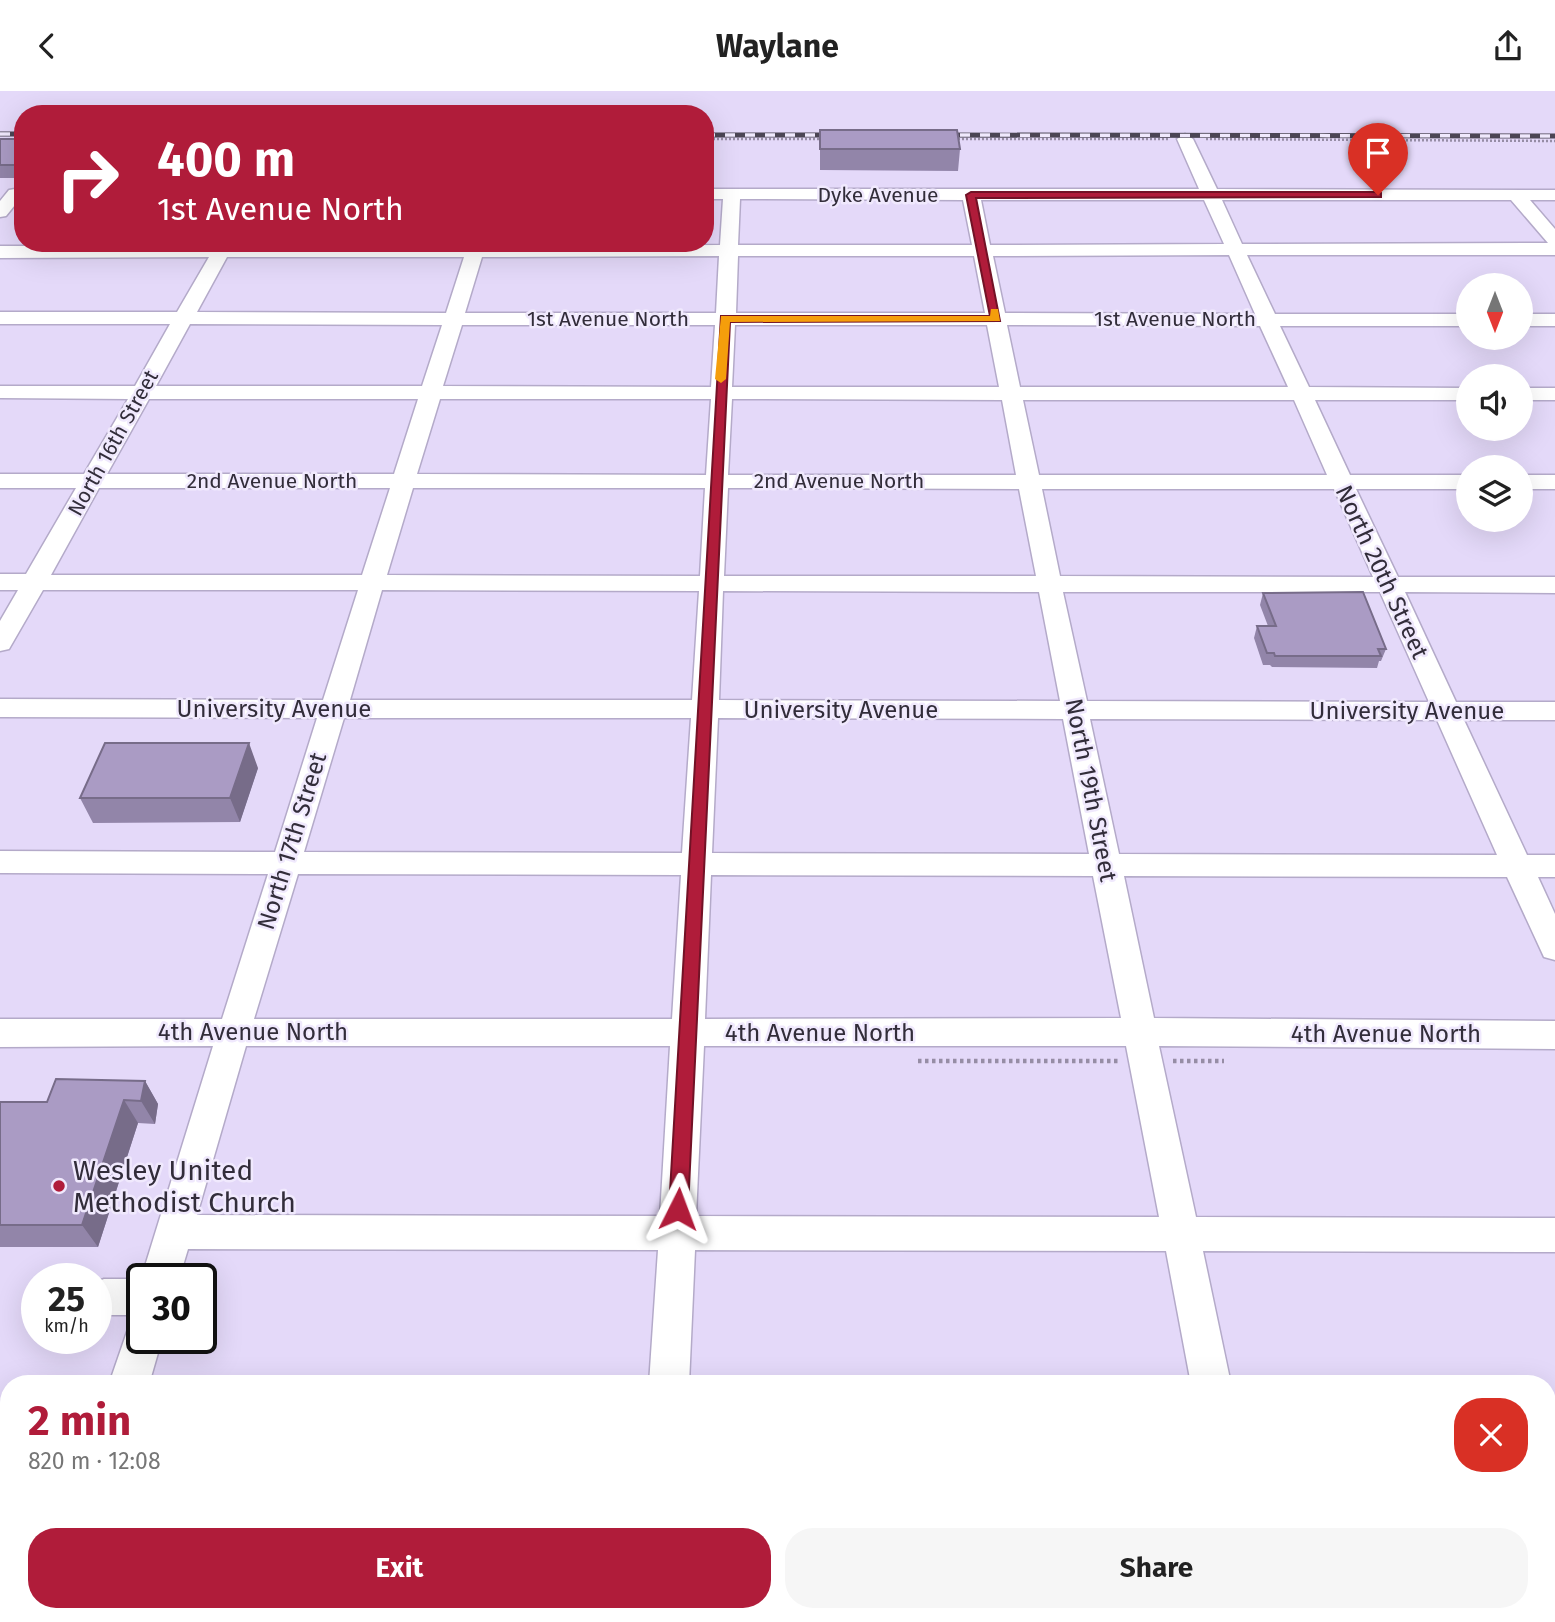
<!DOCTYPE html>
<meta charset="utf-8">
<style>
body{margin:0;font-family:"Fira Sans",sans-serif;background:#f6f6f6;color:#222;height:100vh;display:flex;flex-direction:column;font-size:26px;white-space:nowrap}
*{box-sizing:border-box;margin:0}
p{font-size:23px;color:#767676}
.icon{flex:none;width:38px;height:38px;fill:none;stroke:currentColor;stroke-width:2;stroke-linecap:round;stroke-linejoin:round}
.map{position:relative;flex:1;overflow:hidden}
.side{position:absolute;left:0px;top:1284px;width:1556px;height:247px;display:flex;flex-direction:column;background:#fff;border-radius:28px 28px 0 0;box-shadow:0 7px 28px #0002}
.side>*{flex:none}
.banner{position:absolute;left:14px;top:14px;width:700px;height:147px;border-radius:28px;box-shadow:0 7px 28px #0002;background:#b01c3a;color:#fff;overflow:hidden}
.needle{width:46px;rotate:180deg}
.buttons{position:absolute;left:1456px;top:182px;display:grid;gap:14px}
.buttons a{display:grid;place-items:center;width:77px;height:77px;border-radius:50%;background:#fff;box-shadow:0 7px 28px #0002;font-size:35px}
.speed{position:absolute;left:21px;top:1172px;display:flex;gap:14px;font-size:35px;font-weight:700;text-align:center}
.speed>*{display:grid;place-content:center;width:91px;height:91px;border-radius:50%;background:#fff;box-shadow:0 7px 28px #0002;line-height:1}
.speed small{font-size:18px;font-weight:400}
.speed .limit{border:4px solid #111;border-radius:10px;background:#fff;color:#111}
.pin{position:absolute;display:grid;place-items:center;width:60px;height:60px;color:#fff;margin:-72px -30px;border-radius:50% 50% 50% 0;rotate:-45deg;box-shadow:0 0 7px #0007}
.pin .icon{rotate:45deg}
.me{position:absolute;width:77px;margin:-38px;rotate:3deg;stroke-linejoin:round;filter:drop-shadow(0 0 5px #0008)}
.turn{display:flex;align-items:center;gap:24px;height:147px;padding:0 28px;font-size:32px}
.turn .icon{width:91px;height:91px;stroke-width:2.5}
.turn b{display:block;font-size:49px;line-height:60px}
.round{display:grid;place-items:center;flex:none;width:74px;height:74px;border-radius:28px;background:#f6f6f6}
.head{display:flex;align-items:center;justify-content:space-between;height:119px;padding:0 28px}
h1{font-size:42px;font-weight:700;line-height:52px;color:#b01c3a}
.action{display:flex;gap:14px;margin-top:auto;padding:14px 28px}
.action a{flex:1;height:80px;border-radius:28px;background:#b01c3a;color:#fff;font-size:28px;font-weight:700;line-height:80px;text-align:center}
.action a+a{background:#f6f6f6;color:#222}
header{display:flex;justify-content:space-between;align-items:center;height:91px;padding:0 28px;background:#fff;font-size:32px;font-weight:700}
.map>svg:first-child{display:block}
</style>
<header><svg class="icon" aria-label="back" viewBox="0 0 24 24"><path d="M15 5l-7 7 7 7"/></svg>Waylane<svg class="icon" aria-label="share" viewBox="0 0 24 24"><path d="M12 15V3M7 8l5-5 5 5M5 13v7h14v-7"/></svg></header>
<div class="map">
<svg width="1555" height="1531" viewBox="0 0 1555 1531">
<rect width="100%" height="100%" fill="#e4d9f9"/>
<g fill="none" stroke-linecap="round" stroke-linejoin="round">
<defs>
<path id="minor" d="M1185 43 1193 48 1217 98 1555 99V109H1530L1555 138V164H1247L1275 223H1468V235H1280L1309 296 1468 297V309H1315L1350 384H1468V398H1356L1398 486H1555V502L1405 501 1456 611H1555V629H1464L1527 764H1555V786H1538L1555 823V869L1544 866 1507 786 1124 785 1154 927 1555 930V958L1159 955 1196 1126 1555 1127V1161L1203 1160 1231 1293H1191L1166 1160 695 1159 689 1293H649L658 1159 188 1158 179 1188H142V1224H104L96 1221V1191L104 1188H141L213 955 0 956V928H222L268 783 0 782V760L275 761 317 627 0 626V608L323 609 358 499H43L9 558 0 560V530L18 499H0V483H26L76 397H0V383H84L128 308 0 307V295H135L170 233H0V221H177L209 166 0 167V155H215L217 152H235L233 155H467L468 152H486L485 155 720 154 723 108H705V98H1199L1177 48ZM740 108 963 109 972 154H738ZM981 109H1204L1224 153 990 154ZM1222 109H1511L1548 152 1242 153ZM1229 164 1255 223 1005 222 993 165ZM719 165 716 222H465L482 166ZM738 165H974L985 222H736ZM227 166H464L446 222 197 221ZM190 233 442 234 422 295H156ZM462 234H715L711 296 443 295ZM735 234H987L999 296H732ZM1007 234 1260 235 1288 296H1020ZM149 308H418L394 383H107ZM440 308H711L706 384 417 383ZM732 308 1002 309 1016 384H728ZM1023 309H1294L1327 384H1039ZM99 397H390L362 484H51ZM413 397H705L700 485 387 484ZM728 397 1019 398 1036 485H724ZM1042 398H1334L1373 486 1060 485ZM382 499 699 500 692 609H350ZM723 500 1039 501 1060 610 719 609ZM1063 501H1380L1429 611 1087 610ZM344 627H691L682 762 304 761ZM718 627 1063 628 1089 763 712 762ZM1090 628 1437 629 1497 764 1119 763ZM298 783 681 784 672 928H254ZM711 784 1093 785 1121 927 705 928ZM246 955H670L660 1125 197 1124ZM704 955H1126L1159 1126 696 1125Z
M15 98 21 99 23 104 6 125 0 126V110L9 99Z
M1521 223H1555V235H1521Z
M1521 297H1555V309H1521Z
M1521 384H1555V398H1521Z
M142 1230V1248H162L149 1293H109L129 1235Z
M0 1395H9V1437H0Z
M1547 1397H1555V1439H1547Z
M37 1522H81L78 1531H34Z
M635 1522H679V1531H635Z
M1236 1522H1280L1282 1531H1238Z"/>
</defs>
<!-- minor casing -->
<use href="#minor" stroke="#b4aac9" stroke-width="3"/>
<!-- path-far2 -->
<path stroke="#968da5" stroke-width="2.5" stroke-dasharray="2 2" stroke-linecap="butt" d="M705 48H823
M954 48H1169
M1206 48 1555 50"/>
<!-- path-far1 -->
<path stroke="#968da5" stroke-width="4.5" stroke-dasharray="3.5 3.5" stroke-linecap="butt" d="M918 970H1119
M1173 970H1224"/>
<!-- path -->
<path stroke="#968da5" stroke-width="5" stroke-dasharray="4.5 4.5" stroke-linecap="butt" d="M0 1373H9
M1547 1375H1555
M0 1464H9
M1547 1467H1555"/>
<!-- minor -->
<use href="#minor" fill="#fff" fill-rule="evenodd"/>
<defs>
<path id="rail" d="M0 43H23
M705 44H838
M940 44 1555 45"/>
</defs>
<!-- rail casing -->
<use href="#rail" stroke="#4b4554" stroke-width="5"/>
<!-- rail -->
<use href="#rail" stroke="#f0e9fd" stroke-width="3.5" stroke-dasharray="10" stroke-linecap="butt"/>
</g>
<!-- wall -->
<path fill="#9285a9" d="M820 39 960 58 958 80 820 79Z
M0 48H23V87H0Z
M1263 502 1386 558 1381 570H1379L1377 577 1272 576 1270 574H1263L1254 547 1257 535H1268L1260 514Z
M258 677 240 731 93 732 80 707Z
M145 990 158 1013 155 1033 138 1032 98 1156H0V1011H47Z"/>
<!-- shaded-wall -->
<path fill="#776c89" d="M249 652 258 677 240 731 230 707Z
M145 990 158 1013 155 1033 141 1010Z
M124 1009 138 1032 98 1156 82 1134Z"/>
<!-- building -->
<path fill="#aa9bc4" stroke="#776c89" stroke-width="2" d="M820 39H957L960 58H820Z
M0 48H23V74H0Z
M1363 501 1386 558H1378L1381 565H1275L1274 562H1267L1257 535H1276L1263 502Z
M105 652H249L230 707H80Z
M56 988 145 990 141 1010 124 1009 82 1134H0V1011H47Z"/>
<!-- route -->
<path fill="#b01c3a" stroke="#721226" stroke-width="2" d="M1378 101 1381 102V106L976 107 1000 230 730 231 688 1118 685 1124 678 1127 672 1124 669 1118 721 225H990L966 104 971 101Z"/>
<!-- slow -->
<path fill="#f59e0b" d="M991 218H998L1000 230 730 231 726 288 721 292 715 288 721 225H990Z"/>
<!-- markers -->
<circle fill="#b01c3a" stroke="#f0e9fd" stroke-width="2.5" cx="59" cy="1095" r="7"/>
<g text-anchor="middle" stroke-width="5" stroke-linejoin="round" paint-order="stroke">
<!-- far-street labels -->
<g font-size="21" fill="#322d3a" stroke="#f0e9fd">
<text x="878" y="111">Dyke Avenue</text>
<text x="608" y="235">1st Avenue North</text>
<text x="1175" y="235">1st Avenue North</text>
<text transform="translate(113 352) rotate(-61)" y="7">North 16th Street</text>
<text x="272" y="397">2nd Avenue North</text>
<text x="839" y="397">2nd Avenue North</text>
</g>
<!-- street labels -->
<g font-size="24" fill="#322d3a" stroke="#f0e9fd">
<text transform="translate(1382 481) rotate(65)" y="8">North 20th Street</text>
<text x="274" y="626">University Avenue</text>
<text x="841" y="627">University Avenue</text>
<text x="1407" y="628">University Avenue</text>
<text transform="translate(1091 699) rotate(79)" y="8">North 19th Street</text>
<text transform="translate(292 750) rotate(-73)" y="8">North 17th Street</text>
<text x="253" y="949">4th Avenue North</text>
<text x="820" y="950">4th Avenue North</text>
<text x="1386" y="951">4th Avenue North</text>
</g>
<!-- near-poi labels -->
<g font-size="28" fill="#322d3a" stroke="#f0e9fd" text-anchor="start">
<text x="73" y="1089">Wesley United<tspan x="73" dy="32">Methodist Church</tspan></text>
</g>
</g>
</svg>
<div class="buttons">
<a><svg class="needle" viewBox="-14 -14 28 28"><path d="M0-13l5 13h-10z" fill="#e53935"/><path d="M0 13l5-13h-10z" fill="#767676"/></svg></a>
<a><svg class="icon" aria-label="sound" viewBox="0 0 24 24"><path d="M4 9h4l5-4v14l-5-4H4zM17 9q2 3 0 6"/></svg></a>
<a><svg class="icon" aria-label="layers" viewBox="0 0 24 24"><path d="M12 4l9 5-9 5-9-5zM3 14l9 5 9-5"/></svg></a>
</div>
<div class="speed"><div>25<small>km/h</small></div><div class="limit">30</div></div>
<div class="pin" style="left:1378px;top:104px;background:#d93025"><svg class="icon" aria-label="arrive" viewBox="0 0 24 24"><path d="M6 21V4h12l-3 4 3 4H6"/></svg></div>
<svg class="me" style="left:678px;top:1118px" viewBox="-20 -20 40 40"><path d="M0-17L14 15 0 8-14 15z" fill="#b01c3a" stroke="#fff" stroke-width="4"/></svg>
<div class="banner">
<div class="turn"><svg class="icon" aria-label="right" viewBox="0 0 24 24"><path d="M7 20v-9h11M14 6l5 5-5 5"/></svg><div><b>400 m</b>1st Avenue North</div></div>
</div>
<section class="side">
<div class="head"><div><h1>2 min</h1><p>820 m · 12:08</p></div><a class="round" style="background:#d93025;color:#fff"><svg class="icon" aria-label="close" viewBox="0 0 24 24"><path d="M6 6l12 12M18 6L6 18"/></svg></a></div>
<div class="action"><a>Exit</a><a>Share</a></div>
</section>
</div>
